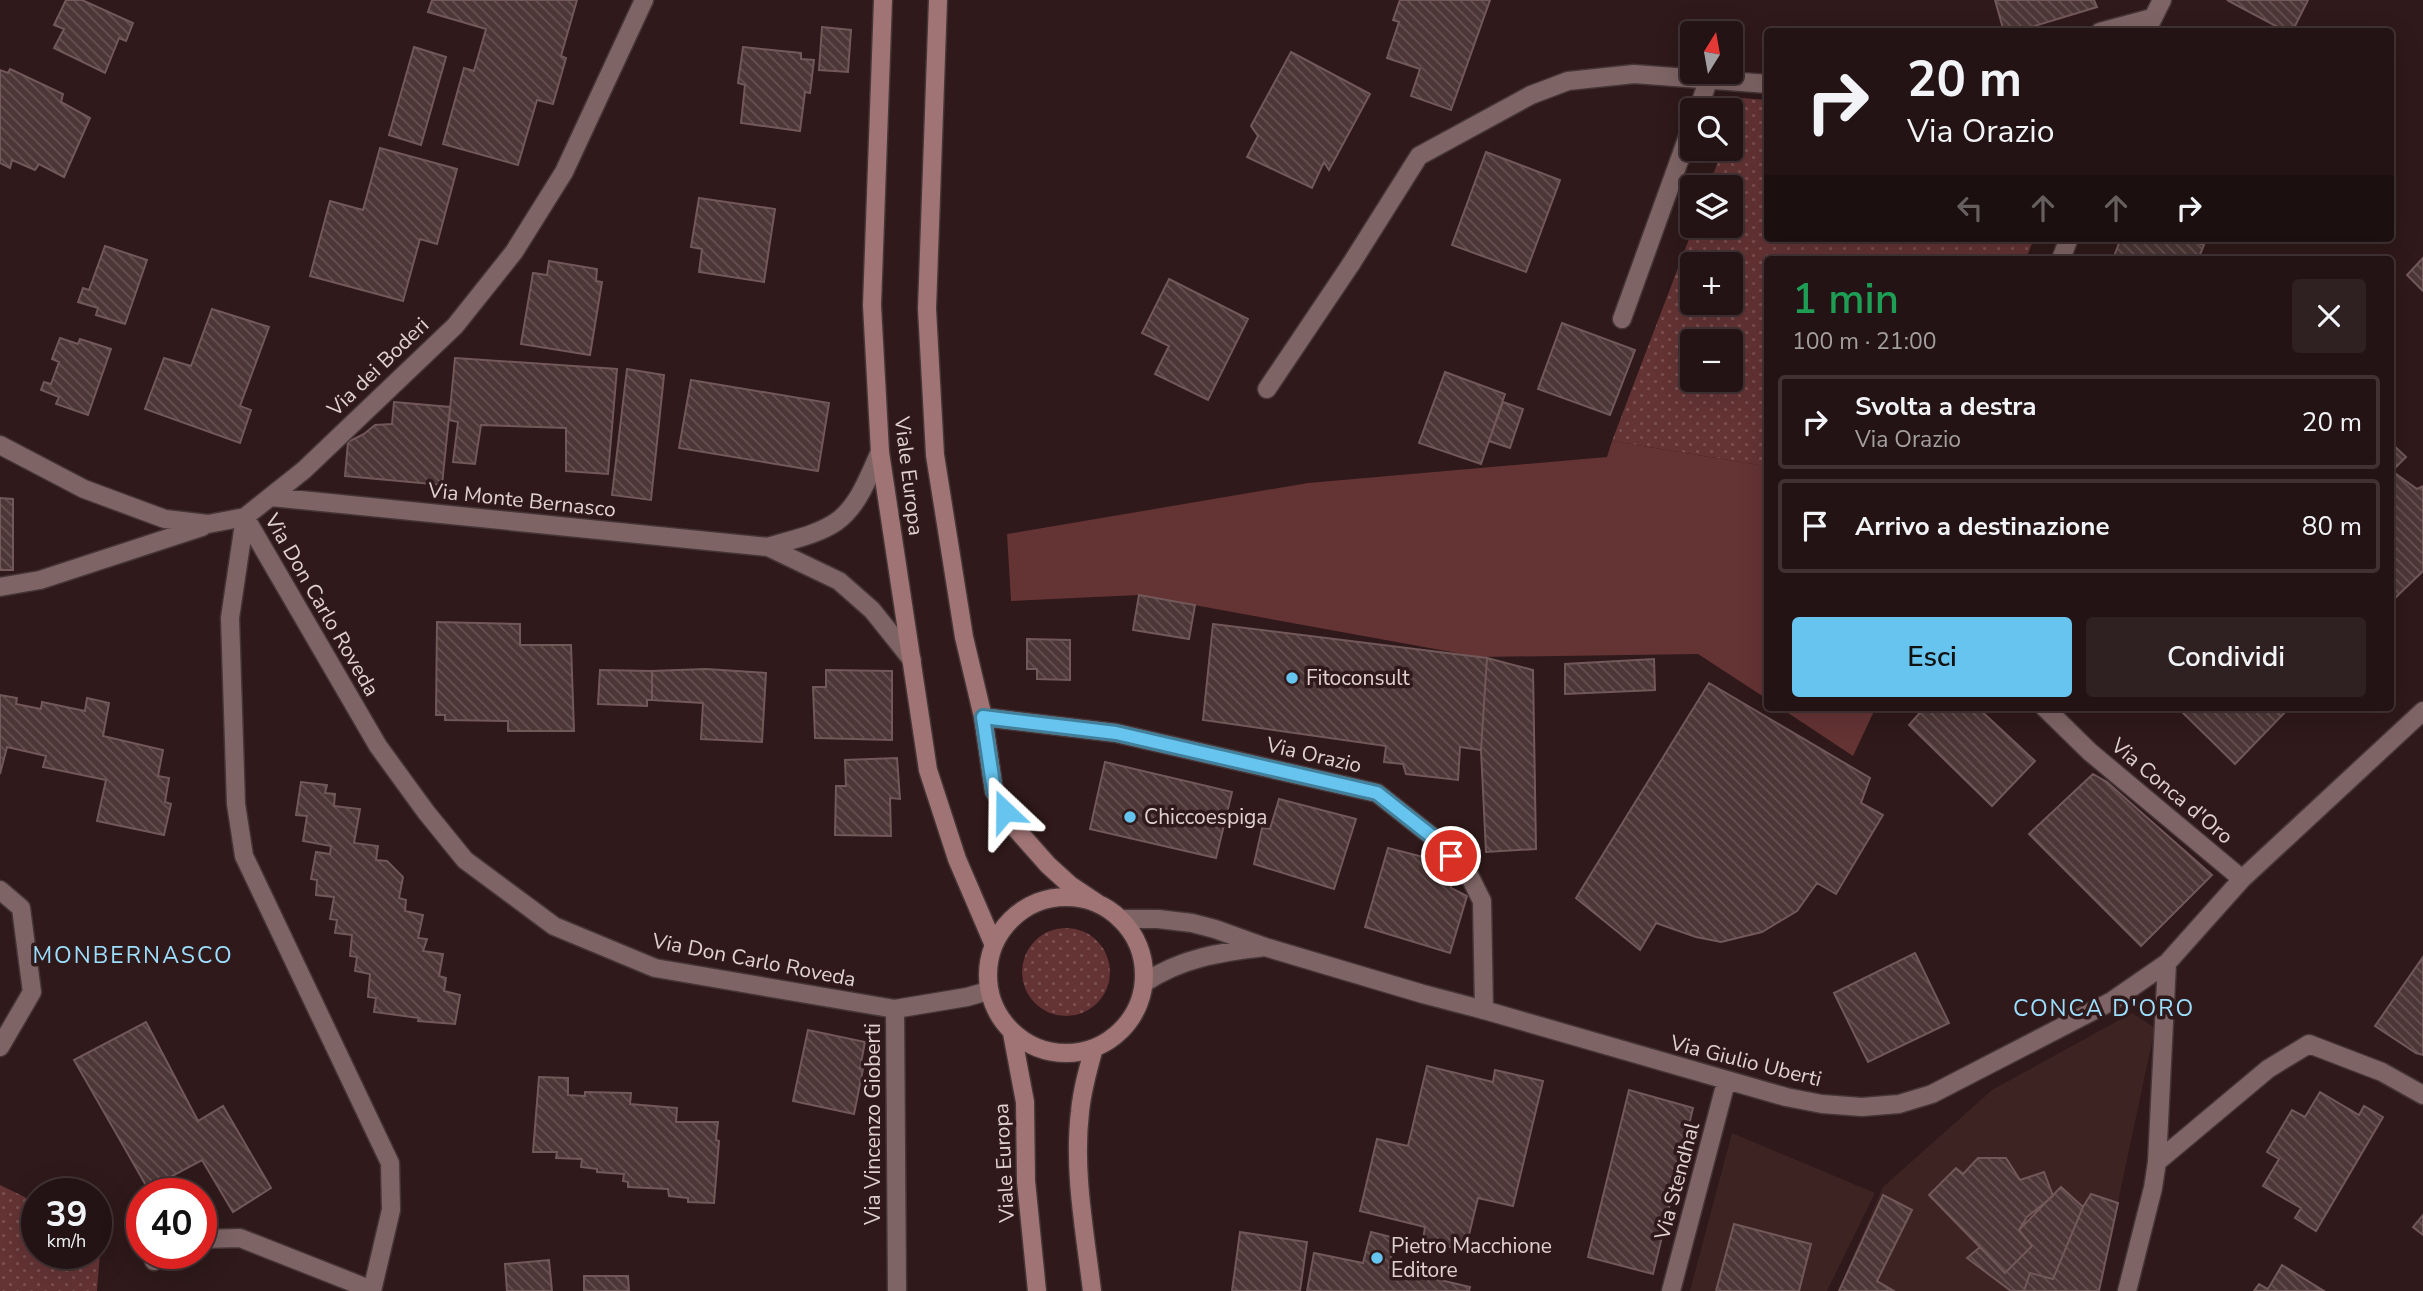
<!DOCTYPE html>
<html lang="it">
<meta charset="utf-8">
<style>
body{margin:0;font-family:"Nunito Sans",sans-serif;background:#2f2022;color:#f1f3f6;height:100vh;display:flex;flex-direction:column;font-size:26px;white-space:nowrap}
*{box-sizing:border-box;margin:0}
p{font-size:23px;color:#a39ea0}
.icon{flex:none;width:38px;height:38px;fill:none;stroke:currentColor;stroke-width:2;stroke-linecap:round;stroke-linejoin:round}
.map{position:relative;flex:1;overflow:hidden}
.panel{position:absolute;left:1764px;top:256px;width:630px;height:455px;display:flex;flex-direction:column;background:#231314;border-radius:7px;box-shadow:0 7px 28px #0002,0 0 0 2px #403234}
.panel>*{flex:none}
.hud{position:absolute;left:1764px;top:28px;width:630px;height:214px;border-radius:7px;box-shadow:0 7px 28px #0002,0 0 0 2px #403234;background:#231314;color:#f1f3f6;overflow:hidden}
.needle{width:46px;rotate:11deg}
.fabs{position:absolute;left:1680px;top:21px;display:grid;gap:14px}
.fabs a{display:grid;place-items:center;width:63px;height:63px;border-radius:7px;background:#231314;box-shadow:0 7px 28px #0002,0 0 0 2px #403234;font-size:35px}
.speed{position:absolute;left:21px;top:1178px;display:flex;gap:14px;font-size:35px;font-weight:700;text-align:center}
.speed>*{display:grid;place-content:center;width:91px;height:91px;border-radius:50%;background:#231314;box-shadow:0 7px 28px #0002,0 0 0 2px #403234;line-height:1}
.speed small{font-size:18px;font-weight:400}
.speed .limit{border:10px solid #d22;background:#fff;color:#111}
.pin{position:absolute;display:grid;place-items:center;width:60px;height:60px;color:#fff;margin:-30px;border:4px solid #fff;border-radius:50%;box-shadow:0 2px 7px #0007}
.me{position:absolute;width:77px;margin:-38px;rotate:337deg;stroke-linejoin:round;filter:drop-shadow(0 0 5px #0008)}
.turn{display:flex;align-items:center;gap:24px;height:147px;padding:0 28px;font-size:32px}
.turn .icon{width:91px;height:91px;stroke-width:2.5}
.turn b{display:block;font-size:49px;line-height:60px}
.lanes{display:flex;align-items:center;height:66px;padding:0 28px;background:#0003;justify-content:center;gap:35px;direction:ltr}
.lanes .off{opacity:.35}
.round{display:grid;place-items:center;flex:none;width:74px;height:74px;border-radius:7px;background:#2f2022}
.head{display:flex;align-items:center;justify-content:space-between;height:119px;padding:0 28px}
h1{font-size:42px;font-weight:600;line-height:52px;color:#1e9e55}
.button{display:flex;gap:14px;margin-top:auto;padding:14px 28px}
.button a{flex:1;height:80px;border-radius:7px;background:#66c4ef;color:#111;font-size:28px;font-weight:600;line-height:80px;text-align:center}
.button a+a{background:#2f2022;color:#f1f3f6}
ul{padding:0;list-style:none}
li{display:flex;align-items:center;gap:21px;height:94px;margin:0 14px 10px;padding:0 14px;border:4px solid #403234;border-radius:7px}
li div{flex:1}
li b{display:block;font-size:26px}
li em{font-style:normal}
.map>svg:first-child{display:block}
</style>
<div class="map">
<svg width="2423" height="1291" viewBox="0 0 2423 1291">
<defs>
<pattern id="grass-dots" width="8" height="8" patternUnits="userSpaceOnUse" patternTransform="scale(1.75)"><rect width="8" height="8" fill="#643334"/><path d="M2 2h.1M6 6h.1" fill="none" stroke="#7a5050" stroke-width="1.8" stroke-linecap="round"/></pattern>
<pattern id="building-back-hatch" width="6" height="6" patternUnits="userSpaceOnUse" patternTransform="scale(1.75)"><rect width="6" height="6" fill="#4d3636"/><path d="M-1 5l2 2M0 0l6 6M5-1l2 2" fill="none" stroke="#665252"/></pattern>
</defs>
<rect width="100%" height="100%" fill="#2f191a"/>
<!-- built -->
<path fill="#3e2323" d="M2132 1013 2155 1028 2099 1291H1838L1883 1187 1992 1090Z
M1732 1133 1875 1193 1827 1291H1690Z"/>
<!-- grass -->
<path fill="url(#grass-dots)" fill-rule="evenodd" d="M1742 98 1767 100 1768 238H2034L2026 259H1768L1767 472 1759 465 1612 441 1694 226H1731V187H1708L1723 149H1731V129ZM1692 264H1731V303H1692ZM1692 341H1731V380H1692Z
M1022 972a44 44 0 1 1 88 0a44 44 0 1 1-88 0Z
M0 1185 37 1203V1253H96V1237L101 1240 97 1291H0Z"/>
<!-- garden -->
<path fill="#643334" d="M1612 441 1759 465 1768 472 1767 699 1698 654 1479 657 1139 595 1011 601 1007 534 1308 483 1607 457Z
M1779 707H1876L1853 756Z"/>
<!-- building -->
<path fill="url(#building-back-hatch)" stroke="#725858" stroke-width="2" d="M66 0H82L133 23 126 41 119 38 105 73 54 48 64 29 54 25Z
M432 0H577L561 56 566 58 553 104 537 100 518 165 443 144 464 68 474 71 486 29 428 12Z
M1400 0H1490L1451 110 1411 96 1420 69 1387 58 1399 22 1393 20Z
M1995 0H2094L2097 7 2015 32H2004Z
M2227 0H2308L2292 32H2287Z
M822 27 851 30 848 72 819 70Z
M414 47 446 57 421 145 389 135Z
M743 47 801 53V59L814 60 810 93 805 92 800 131 741 123 745 85 738 83Z
M1291 52 1370 94 1329 170 1324 162 1312 188 1247 157 1258 136 1251 126Z
M10 69 63 94 61 102 90 118 64 177 39 164 35 170 12 160 10 168 0 163V70L8 73Z
M380 148 457 169 437 244 420 239 403 301 310 276 330 201 363 210Z
M1486 152 1560 180 1526 272 1452 245Z
M699 198 775 209 764 282 699 272 702 249 691 247Z
M2121 238H2185L2204 245 2198 259H2113Z
M105 246 147 260 125 324 96 315 98 308 78 302 83 288 89 290Z
M2423 258V291L2407 275Z
M549 261 597 269 596 281 602 282 590 355 521 344 533 273 547 275Z
M1169 279 1248 319 1208 400 1155 374 1169 346 1142 333Z
M212 309 269 327 240 406 251 410 240 443 145 409 164 358 191 366Z
M1562 323 1635 350 1610 415 1538 389Z
M60 338 78 344 80 339 111 349 88 415 56 404 59 397 41 390 44 382 51 384 59 362 52 359Z
M455 358 617 369 608 474 566 471V428L481 425 475 464 453 462 458 422 449 420Z
M627 369 664 375 651 500 612 495Z
M1445 372 1505 394 1481 464 1419 443Z
M691 380 829 403 818 471 679 448Z
M394 402 450 407 442 485 345 476 348 442 364 434 375 425 392 424Z
M1503 402 1523 409 1510 448 1489 441Z
M2390 442 2406 457 2392 471 2417 489 2423 486V571L2390 603Z
M0 498 13 499V570H0Z
M1139 595 1195 605 1189 639 1133 630Z
M437 622 520 624V645H571L574 731H508V721L445 720V715H436Z
M1213 624 1487 658 1481 750 1460 747 1458 780 1406 774 1403 764 1384 762 1386 746 1203 720Z
M1027 639 1070 640V680L1037 679V669H1027Z
M1487 658 1533 670 1536 849 1486 852 1481 750Z
M1654 659 1655 690 1565 694V664Z
M706 669 766 673 762 742 701 739 703 703 652 700V671Z
M600 670 652 671V700H647V706L598 704Z
M826 670 892 671V740L815 738 813 687H826Z
M1709 683 1870 778 1861 803 1883 815 1836 894 1817 883 1797 911 1762 932 1721 942 1696 937 1656 923 1640 950 1576 898Z
M0 695 17 698 16 704 41 709 42 702 85 711 87 698 109 703 103 736 163 750 158 776 169 778 165 802 171 804 164 835 97 821 106 780 43 767 46 756 7 747 0 774Z
M1925 707H1977L2035 761 1992 806 1909 725Z
M2177 707H2290L2235 764Z
M897 758 900 799 890 798 891 836 835 835 836 786H846L845 760Z
M1105 762 1232 792 1216 858 1090 829Z
M2093 774 2107 782 2212 875 2141 946 2029 834Z
M301 782 327 785 325 793 335 794 334 806 360 809 354 843 378 846 376 860 387 861 403 877 399 898 406 900 405 911 423 915 418 938 427 939 423 951 443 954 439 976 446 978 444 991 460 995 455 1024 418 1021 419 1018 374 1012 376 998 368 997 370 974 355 971 357 957 350 956 352 935 335 933 337 920 330 919 334 897 316 895 317 880 311 879 316 852 330 854 331 846 303 841 307 816 296 815Z
M1279 799 1356 819 1334 889 1254 864 1262 828 1270 829Z
M1388 848 1443 862V874L1452 878 1451 888 1467 896 1450 953 1365 927Z
M1915 953 1949 1023 1868 1062 1834 993Z
M2423 957V1055L2416 1053 2375 1026Z
M146 1022 198 1121 223 1106 271 1188 233 1212 202 1160 148 1189 74 1060Z
M808 1030 865 1042 860 1068 863 1069 854 1114 793 1101Z
M1427 1066 1493 1082 1495 1070 1543 1081 1513 1206 1478 1198 1465 1251 1423 1240 1425 1227 1360 1211 1377 1139 1408 1146Z
M539 1077 568 1078V1095L585 1096V1092L631 1093 630 1104 677 1108 676 1122H718L716 1140 719 1141 714 1203 688 1202V1198L669 1196 668 1189 628 1187V1182L623 1181 624 1174 597 1172V1169L581 1167 582 1159 556 1158 557 1152H533Z
M1629 1090 1693 1108 1653 1274 1588 1257Z
M2320 1092 2359 1115 2364 1106 2383 1117 2316 1231 2295 1218 2301 1208 2263 1186 2279 1159 2267 1152 2292 1110 2305 1117Z
M1978 1158H2006L2020 1180 2044 1172 2053 1196 2027 1217 2019 1230 2032 1246 2005 1273 1929 1195 1956 1168 1963 1174Z
M2061 1187 2083 1207 2053 1279 2030 1273 2024 1291H2011L1967 1258 1980 1247 2005 1273 2032 1246 2019 1230Z
M2091 1194 2118 1203 2099 1291H2024L2030 1273 2053 1279 2083 1207Z
M1883 1195 1912 1210 1877 1281 1894 1291H1839Z
M2423 1215V1235L2413 1227Z
M1734 1224 1811 1244 1799 1291H1716Z
M1240 1232 1307 1242 1300 1291H1232Z
M1371 1232 1395 1238 1389 1268 1470 1287 1469 1291H1307L1314 1253 1363 1263Z
M549 1260 552 1291H507L505 1264Z
M2282 1265 2324 1291H2254L2259 1284 2268 1289Z
M584 1276H628L629 1291H584Z"/>
<g fill="none" stroke-linecap="round" stroke-linejoin="round">
<defs>
<path id="lane" d="M1698 110 1708 81
M1622 319 1692 125
M1267 389 1351 264
M983 717 1116 733 1377 793 1434 838 1468 873 1482 901 1484 1010"/>
<path id="street" d="M2148 28 2162 0
M2100 32 2152 18
M2061 259 2069 238
M1351 264 1419 156 1531 95 1568 81 1634 74 1768 84
M0 445 84 489 165 519 208 524 245 517 304 470 455 326 514 252 564 172 644 0
M271 497 768 547 839 581 872 610 912 660
M245 517 378 746 426 812 465 860 554 926 655 968 895 1009
M245 517 230 618 236 804 244 856 390 1163 391 1210 372 1291
M768 547C790 540 817 535 836 522 859 506 869 475 880 452
M0 587 40 580 202 527
M2044 707 2090 752 2242 879
M0 890 21 908 32 992 0 1047
M1120 919H1158L1192 923 1215 929 1265 947 1423 994 1484 1010 1786 1097 1822 1104 1862 1107 1899 1104 1932 1094 2112 1001 2167 963 2242 879 2423 711
M1144 983C1181 958 1221 952 1265 947
M2157 1162 2268 1069 2309 1044 2382 1072 2423 1095
M201 1239 240 1238 372 1290
M154 1261 166 1253
M897 1291 895 1009 967 997 988 991
M1671 1291 1726 1082
M2127 1291 2153 1188 2157 1162 2167 963"/>
<path id="secondary" d="M883 0 872 305 880 452 928 770 957 859 993 943
M938 0 927 309 935 455 964 637 983 717 994 791 1017 830 1048 865 1070 885 1097 903
M988 975a78 78 0 1 1 156 0a78 78 0 1 1-156 0Z
M1012 1033 1025 1102 1026 1181 1037 1291
M1092 1291C1085 1232 1073 1171 1080 1112 1082 1090 1088 1069 1094 1048"/>
</defs>
<!-- lane casing -->
<use href="#lane" stroke="#463536" stroke-width="21"/>
<!-- street casing -->
<use href="#street" stroke="#463536" stroke-width="21"/>
<!-- secondary casing -->
<use href="#secondary" stroke="#463536" stroke-width="21"/>
<!-- lane -->
<use href="#lane" stroke="#7e6464" stroke-width="18"/>
<!-- street -->
<use href="#street" stroke="#7e6464" stroke-width="18"/>
<!-- secondary -->
<use href="#secondary" stroke="#a07374" stroke-width="18"/>
</g>
<g fill="none" stroke-linecap="round" stroke-linejoin="round">
<defs>
<path id="route" d="M1005 811 994 791 983 717 1116 733 1377 793 1434 838 1451 856"/>
</defs>
<!-- route casing -->
<use href="#route" stroke="#427f9b" stroke-width="18"/>
<!-- route -->
<use href="#route" stroke="#66c4ef" stroke-width="12"/>
</g>
<!-- markers -->
<g fill="#66c4ef" stroke="#2f191a" stroke-width="2.5">
<circle cx="1292" cy="678" r="7"/>
<circle cx="1130" cy="817" r="7"/>
<circle cx="1377" cy="1258" r="7"/>
</g>
<g text-anchor="middle" stroke-width="7" stroke-linejoin="round" paint-order="stroke">
<!-- street labels -->
<g font-size="21" fill="#e0d1d0" stroke="#2f191a">
<text transform="translate(378 367) rotate(-44)" y="7">Via dei Boderi</text>
<text transform="translate(909 476) rotate(83)" y="7">Viale Europa</text>
<text transform="translate(522 500) rotate(6)" y="7">Via Monte Bernasco</text>
<text transform="translate(322 605) rotate(60)" y="7">Via Don Carlo Roveda</text>
<text transform="translate(1314 755) rotate(13)" y="7">Via Orazio</text>
<text transform="translate(2172 791) rotate(40)" y="7">Via Conca d'Oro</text>
<text transform="translate(754 960) rotate(11)" y="7">Via Don Carlo Roveda</text>
<text transform="translate(1746 1061) rotate(14)" y="7">Via Giulio Uberti</text>
<text transform="translate(873 1124) rotate(-90)" y="7">Via Vincenzo Gioberti</text>
<text transform="translate(1004 1163) rotate(-93)" y="7">Viale Europa</text>
<text transform="translate(1677 1181) rotate(-75)" y="7">Via Stendhal</text>
</g>
<!-- poi labels -->
<g font-size="21" fill="#e0d1d0" stroke="#2f191a" text-anchor="start">
<text x="1306" y="685">Fitoconsult</text>
<text x="1144" y="824">Chiccoespiga</text>
<text x="1391" y="1253">Pietro Macchione<tspan x="1391" dy="24">Editore</tspan></text>
</g>
<!-- neighbourhood labels -->
<g font-size="23" letter-spacing="2" fill="#9cdefe" stroke="#2f191a">
<text x="133" y="963">MONBERNASCO</text>
<text x="2104" y="1016">CONCA D'ORO</text>
</g>
</g>
</svg>
<div class="fabs">
<a><svg class="needle" viewBox="-14 -14 28 28"><path d="M0-13l5 13h-10z" fill="#e53935"/><path d="M0 13l5-13h-10z" fill="#a39ea0"/></svg></a>
<a><svg class="icon" aria-label="search" viewBox="0 0 24 24"><circle cx="10" cy="10" r="6"/><path d="M15 15l6 6"/></svg></a>
<a><svg class="icon" aria-label="layers" viewBox="0 0 24 24"><path d="M12 4l9 5-9 5-9-5zM3 14l9 5 9-5"/></svg></a>
<a>+</a>
<a>−</a>
</div>
<div class="speed"><div>39<small>km/h</small></div><div class="limit">40</div></div>
<div class="pin" style="left:1451px;top:856px;background:#d93025"><svg class="icon" aria-label="arrive" viewBox="0 0 24 24"><path d="M6 21V4h12l-3 4 3 4H6"/></svg></div>
<svg class="me" style="left:1005px;top:811px" viewBox="-20 -20 40 40"><path d="M0-17L14 15 0 8-14 15z" fill="#66c4ef" stroke="#fff" stroke-width="4"/></svg>
<div class="hud">
<div class="turn"><svg class="icon" aria-label="right" viewBox="0 0 24 24"><path d="M7 20v-9h11M14 6l5 5-5 5"/></svg><div><b>20 m</b>Via Orazio</div></div>
<div class="lanes"><svg class="icon off" aria-label="left" viewBox="0 0 24 24"><path d="M17 20v-9H6M10 6l-5 5 5 5"/></svg><svg class="icon off" aria-label="ahead" viewBox="0 0 24 24"><path d="M12 20V5M6 11l6-6 6 6"/></svg><svg class="icon off" aria-label="ahead" viewBox="0 0 24 24"><path d="M12 20V5M6 11l6-6 6 6"/></svg><svg class="icon" aria-label="right" viewBox="0 0 24 24"><path d="M7 20v-9h11M14 6l5 5-5 5"/></svg></div>
</div>
<section class="panel">
<div class="head"><div><h1>1 min</h1><p>100 m · 21:00</p></div><a class="round"><svg class="icon" aria-label="close" viewBox="0 0 24 24"><path d="M6 6l12 12M18 6L6 18"/></svg></a></div>
<ul>
<li><svg class="icon" aria-label="right" viewBox="0 0 24 24"><path d="M7 20v-9h11M14 6l5 5-5 5"/></svg><div><b>Svolta a destra</b><p>Via Orazio</p></div><em>20 m</em></li>
<li><svg class="icon" aria-label="arrive" viewBox="0 0 24 24"><path d="M6 21V4h12l-3 4 3 4H6"/></svg><div><b>Arrivo a destinazione</b></div><em>80 m</em></li>
</ul>
<div class="button"><a>Esci</a><a>Condividi</a></div>
</section>
</div>
